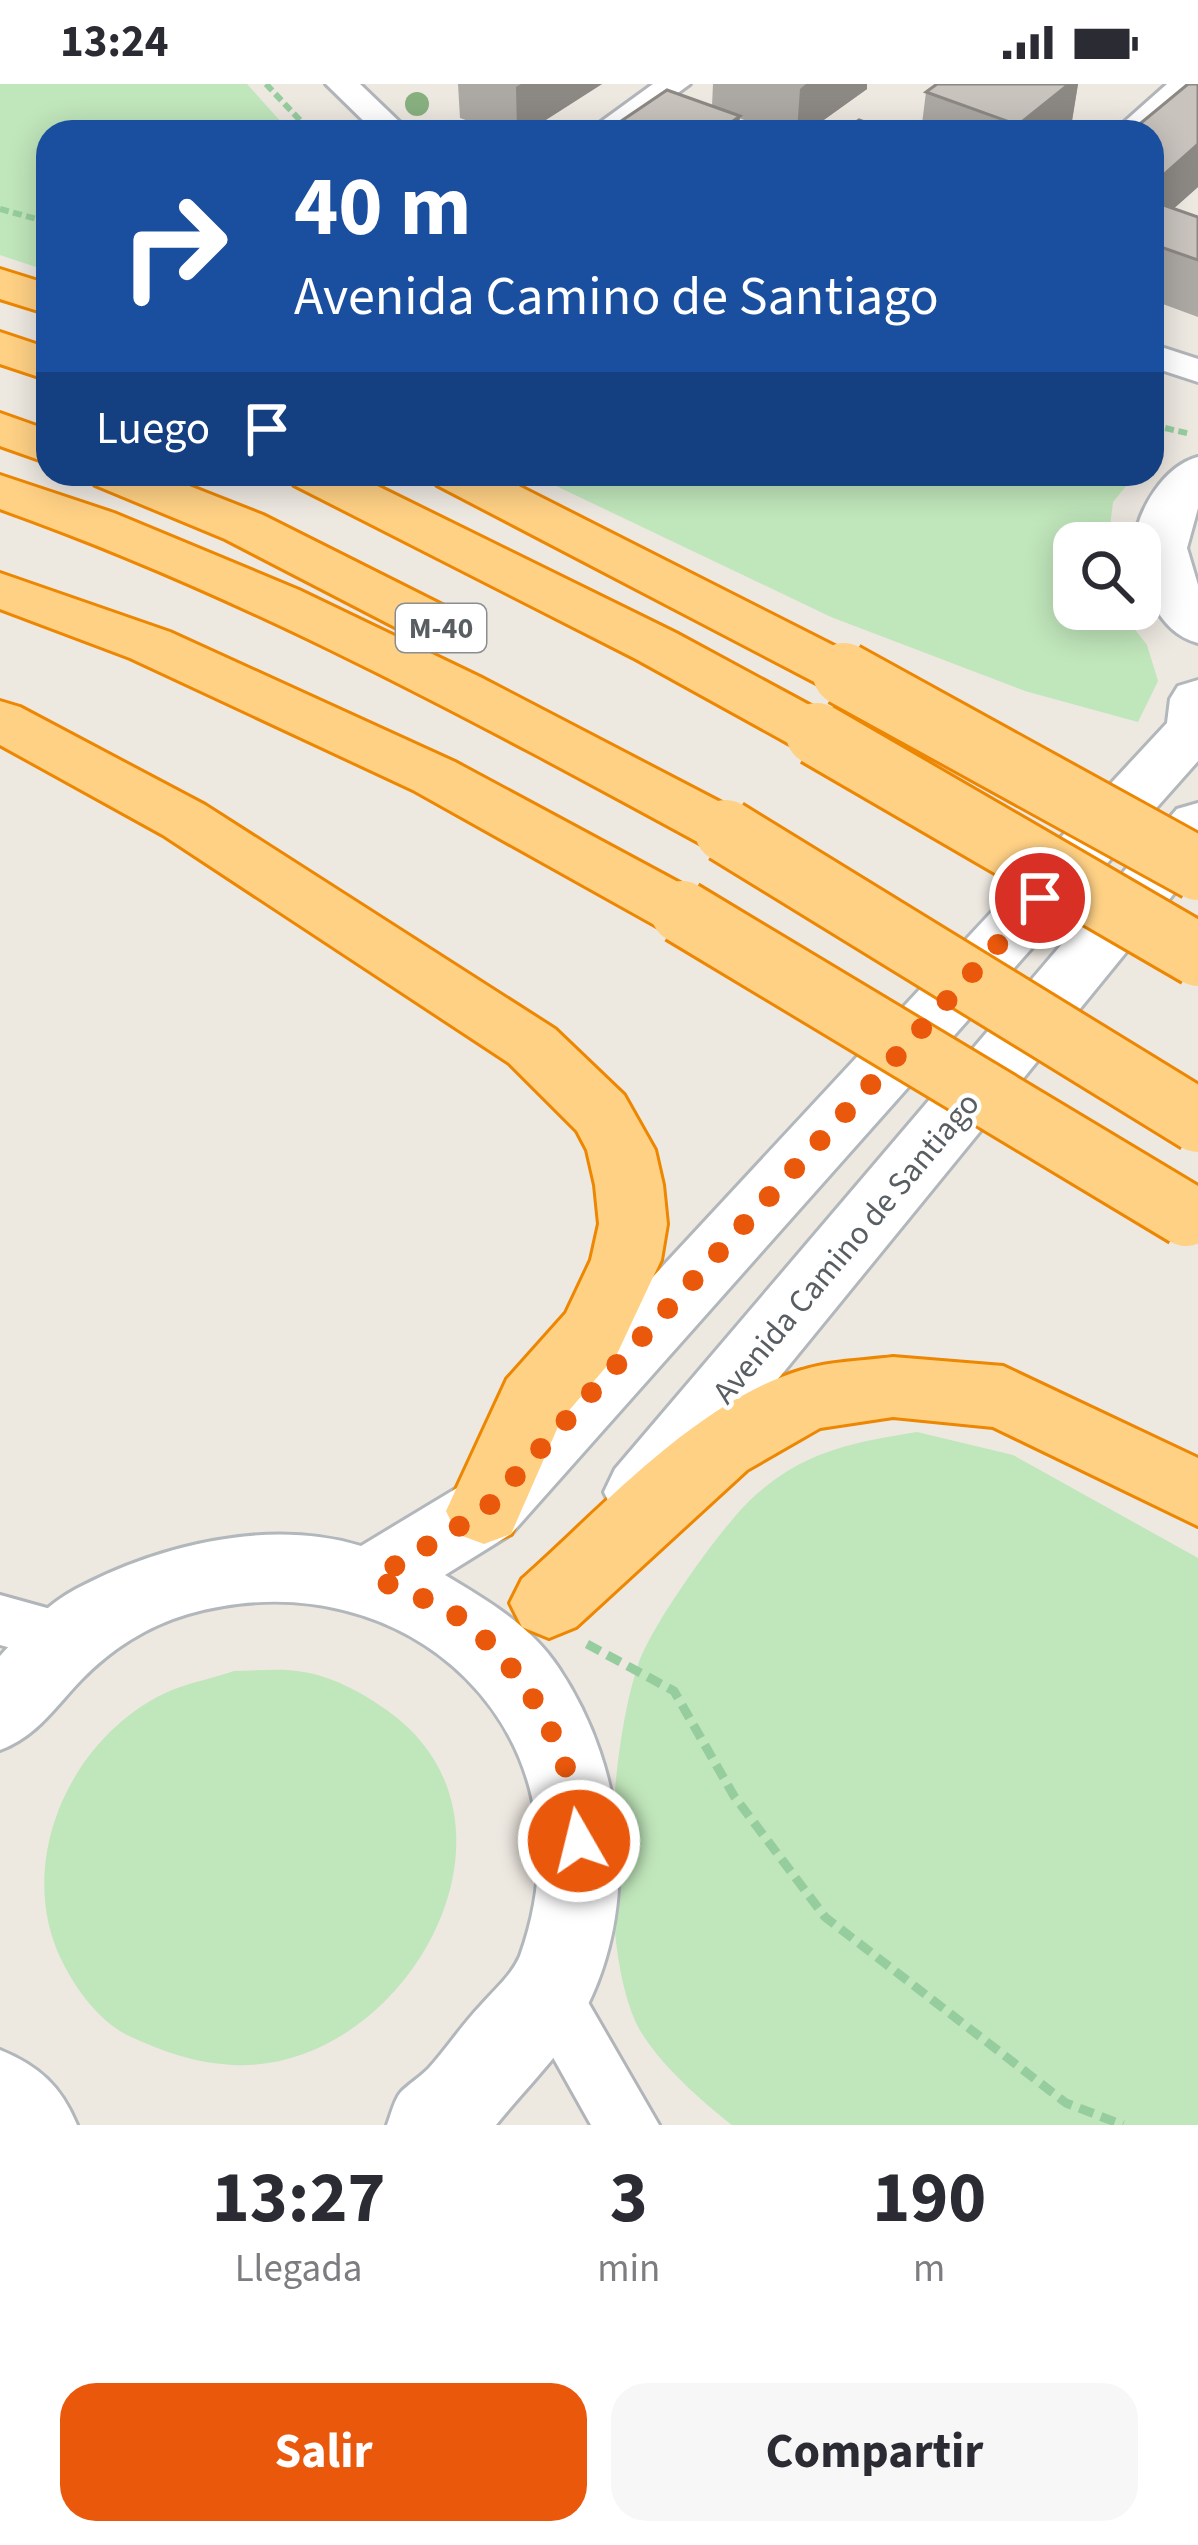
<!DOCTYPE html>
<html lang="es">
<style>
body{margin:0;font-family:"Source Sans 3",sans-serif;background:#f7f7f7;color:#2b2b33;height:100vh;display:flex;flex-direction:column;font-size:45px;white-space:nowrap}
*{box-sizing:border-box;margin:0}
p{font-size:39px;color:#7c7c81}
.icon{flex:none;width:66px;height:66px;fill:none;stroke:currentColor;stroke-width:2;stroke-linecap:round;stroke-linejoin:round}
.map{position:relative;height:2041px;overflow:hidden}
.sheet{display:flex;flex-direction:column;background:#fff;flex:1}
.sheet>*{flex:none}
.guide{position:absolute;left:36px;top:36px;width:1128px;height:366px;border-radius:36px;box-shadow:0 6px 30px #0003;background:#1a4fa0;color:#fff;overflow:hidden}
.tools{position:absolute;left:1053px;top:438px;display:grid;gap:24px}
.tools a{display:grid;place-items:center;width:108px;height:108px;border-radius:24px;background:#fff;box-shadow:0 6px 30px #0003;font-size:60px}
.pin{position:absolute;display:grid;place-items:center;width:102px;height:102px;color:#fff;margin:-51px;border:6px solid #fff;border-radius:50%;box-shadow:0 3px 12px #0007}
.me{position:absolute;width:132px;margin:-66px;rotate:352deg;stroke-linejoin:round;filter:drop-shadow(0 0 9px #0008)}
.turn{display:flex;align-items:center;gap:42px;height:252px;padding:0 60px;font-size:54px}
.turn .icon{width:156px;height:156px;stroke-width:2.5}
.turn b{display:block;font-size:84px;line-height:102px}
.then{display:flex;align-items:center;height:114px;padding:0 60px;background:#0003;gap:24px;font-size:45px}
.eta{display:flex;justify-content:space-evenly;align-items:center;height:204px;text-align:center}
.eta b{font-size:72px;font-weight:700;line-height:84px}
.primary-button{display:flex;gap:24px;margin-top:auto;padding:24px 60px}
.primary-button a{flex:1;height:138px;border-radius:36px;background:#ea580c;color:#fff;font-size:48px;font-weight:700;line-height:138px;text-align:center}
.primary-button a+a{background:#f7f7f7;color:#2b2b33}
.status{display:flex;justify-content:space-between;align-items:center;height:84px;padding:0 60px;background:#fff;direction:ltr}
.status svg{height:33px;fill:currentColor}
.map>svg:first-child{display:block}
</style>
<div class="status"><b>13:24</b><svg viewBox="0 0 49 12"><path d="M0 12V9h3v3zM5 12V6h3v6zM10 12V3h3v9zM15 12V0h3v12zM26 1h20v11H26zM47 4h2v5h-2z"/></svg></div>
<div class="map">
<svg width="1198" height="2041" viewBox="0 0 1198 2041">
<rect width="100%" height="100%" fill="#ede8e0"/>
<!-- green -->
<path fill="#c0e6bb" d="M0 0H247L290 48H48V187L0 171Z
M531 390H1136L1113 418 1108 459H1074V525H1119L1147 561 1158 597 1138 638 1025 607 831 533Z
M917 1348 1013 1371 1198 1474V2041H732C702 2018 648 1970 634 1934 599 1849 609 1668 638 1581 650 1543 726 1435 758 1409 807 1366 856 1358 917 1348Z
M234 1587C254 1587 277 1584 297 1587 331 1591 361 1608 388 1627 545 1739 405 1989 233 1981 195 1979 164 1968 129 1952 100 1938 77 1907 63 1879 12 1780 71 1649 172 1606 192 1598 214 1594 234 1587Z"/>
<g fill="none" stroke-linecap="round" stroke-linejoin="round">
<defs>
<path id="street" d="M326 0H360L410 48H375Z
M653 0H690L624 48H587Z
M1167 0H1198V5L1148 48H1113Z
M1152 260 1198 275V298L1152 283Z
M0 1511 90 1536 98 1554 90 1572 70 1580 0 1561Z
M548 1878 570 1887 659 2041H591L517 1909 526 1887Z"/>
<path id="secondary" d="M1198 373V424L1187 464 1198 501V559C1156 548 1140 498 1140 459H1134C1138 425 1164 382 1198 373Z
M1198 596V677L511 1450 445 1491C487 1516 531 1542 558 1583 628 1687 642 1830 577 1941 557 1974 521 2010 496 2041H387C391 2031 394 2016 401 2008 409 2000 420 1993 429 1984 447 1964 462 1941 481 1921 494 1906 512 1891 520 1872 600 1650 407 1468 188 1530 147 1542 110 1566 81 1596 54 1624 37 1652 0 1666V1572C22 1548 46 1521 76 1505 159 1461 269 1434 361 1462L457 1404 1167 639 1170 615 1178 602Z
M1198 719V780L667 1431 641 1440 615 1431 604 1408 615 1385 1177 725Z
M0 1966C39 1982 61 2002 77 2041H0Z"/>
<path id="highway" d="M0 185 48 200V230L0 215Z
M0 248 48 264V296L0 280Z
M0 329 48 346V379L0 362Z
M87 390H159L263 431 466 533 474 546 466 559 446 564 426 559 225 455 95 401Z
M286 390H353L676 549 837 636 846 650 837 664 817 669 797 664 636 575 294 401Z
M429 390H495L864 577 872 590 864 603 844 608 824 603 437 401Z
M0 391 114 429 299 506 480 593 747 732 756 747 747 762 726 768 705 762C475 637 247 513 0 425Z
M0 489 170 548 455 678 704 812 713 828 704 844 682 850 660 844 413 706 130 574 0 525Z
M0 617 20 623 205 721 555 945 624 1011 655 1066 663 1101 667 1140 661 1176 617 1270 561 1336 511 1450 484 1460 457 1450 446 1427 507 1295 566 1229 591 1176 599 1140 595 1101 587 1066 577 1047 509 979 163 751 0 661Z
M893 1273 1003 1282 1198 1374V1442L993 1343 893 1333 820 1344 747 1386 576 1543 549 1554 522 1543 510 1519 522 1495C602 1424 697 1317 802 1286 830 1277 863 1277 893 1273Z"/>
</defs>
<!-- street casing -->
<use href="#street" stroke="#b1b5b9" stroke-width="6"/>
<!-- secondary casing -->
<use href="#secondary" stroke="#b2b7bc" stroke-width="6"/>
<!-- highway casing -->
<use href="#highway" stroke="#ed8600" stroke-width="6"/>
<!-- path-far1 -->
<path stroke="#96cd9e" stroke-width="6" stroke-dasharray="9 4.5" stroke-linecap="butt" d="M266 0 311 48
M0 125 48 138
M1152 341 1191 350"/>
<!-- path -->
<path stroke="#96cd9e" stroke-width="9" stroke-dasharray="15 8" stroke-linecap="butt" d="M587 1560 674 1607 734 1712 825 1833 1066 2019 1123 2041"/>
<!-- street -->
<use href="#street" fill="#fff" fill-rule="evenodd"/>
<!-- secondary -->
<use href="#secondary" fill="#fff" fill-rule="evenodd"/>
<!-- highway -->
<use href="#highway" fill="#ffd185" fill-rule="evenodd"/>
<defs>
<path id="highway-bridge" d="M844 590 1198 785
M817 650 1198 871
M726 747 1198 1037
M682 828 1186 1131"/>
</defs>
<!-- highway-bridge casing -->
<use href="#highway-bridge" stroke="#ed8600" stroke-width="68" stroke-linecap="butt"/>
<!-- highway-bridge -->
<use href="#highway-bridge" stroke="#ffd185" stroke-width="62"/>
</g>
<!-- trees -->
<circle fill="#88b07f" cx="417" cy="20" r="12"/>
<!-- wall -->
<path fill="#aca8a3" d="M458 0H602L527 48H499L460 34Z
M713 0H867V5L807 48H776L739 34V48H605L712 22Z
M937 0H1078L1071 43 1065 48H921L926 8Z
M1198 0V103L1173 125 1198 133V233L1152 216V48Z"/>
<!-- shaded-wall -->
<path fill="#8c8884" d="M521 0H602L527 48H517L516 3Z
M806 0H867V5L807 48H797L800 5Z
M1069 0H1078L1071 43 1065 48H1017L1018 41Z
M740 32 739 48H718Z
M1198 60V103L1152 144 1161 93Z"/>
<!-- building -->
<path fill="#c8c3bd" stroke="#8c8884" stroke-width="3" d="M937 0H1069L1018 41 926 8Z
M1188 0H1198V60L1161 93 1152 89V48H1130Z
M667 6 740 32 718 48H605Z
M859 36 891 48H842Z
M1152 117 1198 133V176L1152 160Z"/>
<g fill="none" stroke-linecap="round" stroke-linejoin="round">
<!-- route -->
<path stroke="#ea580c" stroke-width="21" stroke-dasharray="0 37.8" d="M579 1757C576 1672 528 1586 460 1534 436 1517 402 1507 375 1494L484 1427 1040 814"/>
</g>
<g text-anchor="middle" stroke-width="9" stroke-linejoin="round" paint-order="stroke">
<!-- shield labels -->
<rect fill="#fff" stroke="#8b8e91" stroke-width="3" x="396" y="520" width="90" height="48" rx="9"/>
<g font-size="30" font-weight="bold" fill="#595e62">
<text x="441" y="554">M-40</text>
</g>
<!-- street labels -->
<g font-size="33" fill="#595e62" stroke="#fff">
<text transform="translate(845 1163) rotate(-50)" y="12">Avenida Camino de Santiago</text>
</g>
</g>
</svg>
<div class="tools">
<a><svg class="icon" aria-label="search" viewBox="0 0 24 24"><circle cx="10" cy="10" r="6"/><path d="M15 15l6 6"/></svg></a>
</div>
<div class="pin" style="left:1040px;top:814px;background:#d93025"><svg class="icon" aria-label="arrive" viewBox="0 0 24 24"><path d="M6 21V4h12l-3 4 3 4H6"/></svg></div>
<svg class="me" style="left:579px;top:1757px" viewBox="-20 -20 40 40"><circle r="17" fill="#ea580c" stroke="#fff" stroke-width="3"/><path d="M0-11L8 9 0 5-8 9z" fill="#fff"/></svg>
<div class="guide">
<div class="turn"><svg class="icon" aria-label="right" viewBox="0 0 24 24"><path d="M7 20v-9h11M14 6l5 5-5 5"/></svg><div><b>40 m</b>Avenida Camino de Santiago</div></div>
<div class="then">Luego<svg class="icon" aria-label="arrive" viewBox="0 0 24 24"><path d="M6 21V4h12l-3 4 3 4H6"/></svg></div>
</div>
</div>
<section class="sheet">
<div class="eta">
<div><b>13:27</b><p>Llegada</p></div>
<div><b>3</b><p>min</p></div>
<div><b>190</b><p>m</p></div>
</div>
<div class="primary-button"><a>Salir</a><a>Compartir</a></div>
</section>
